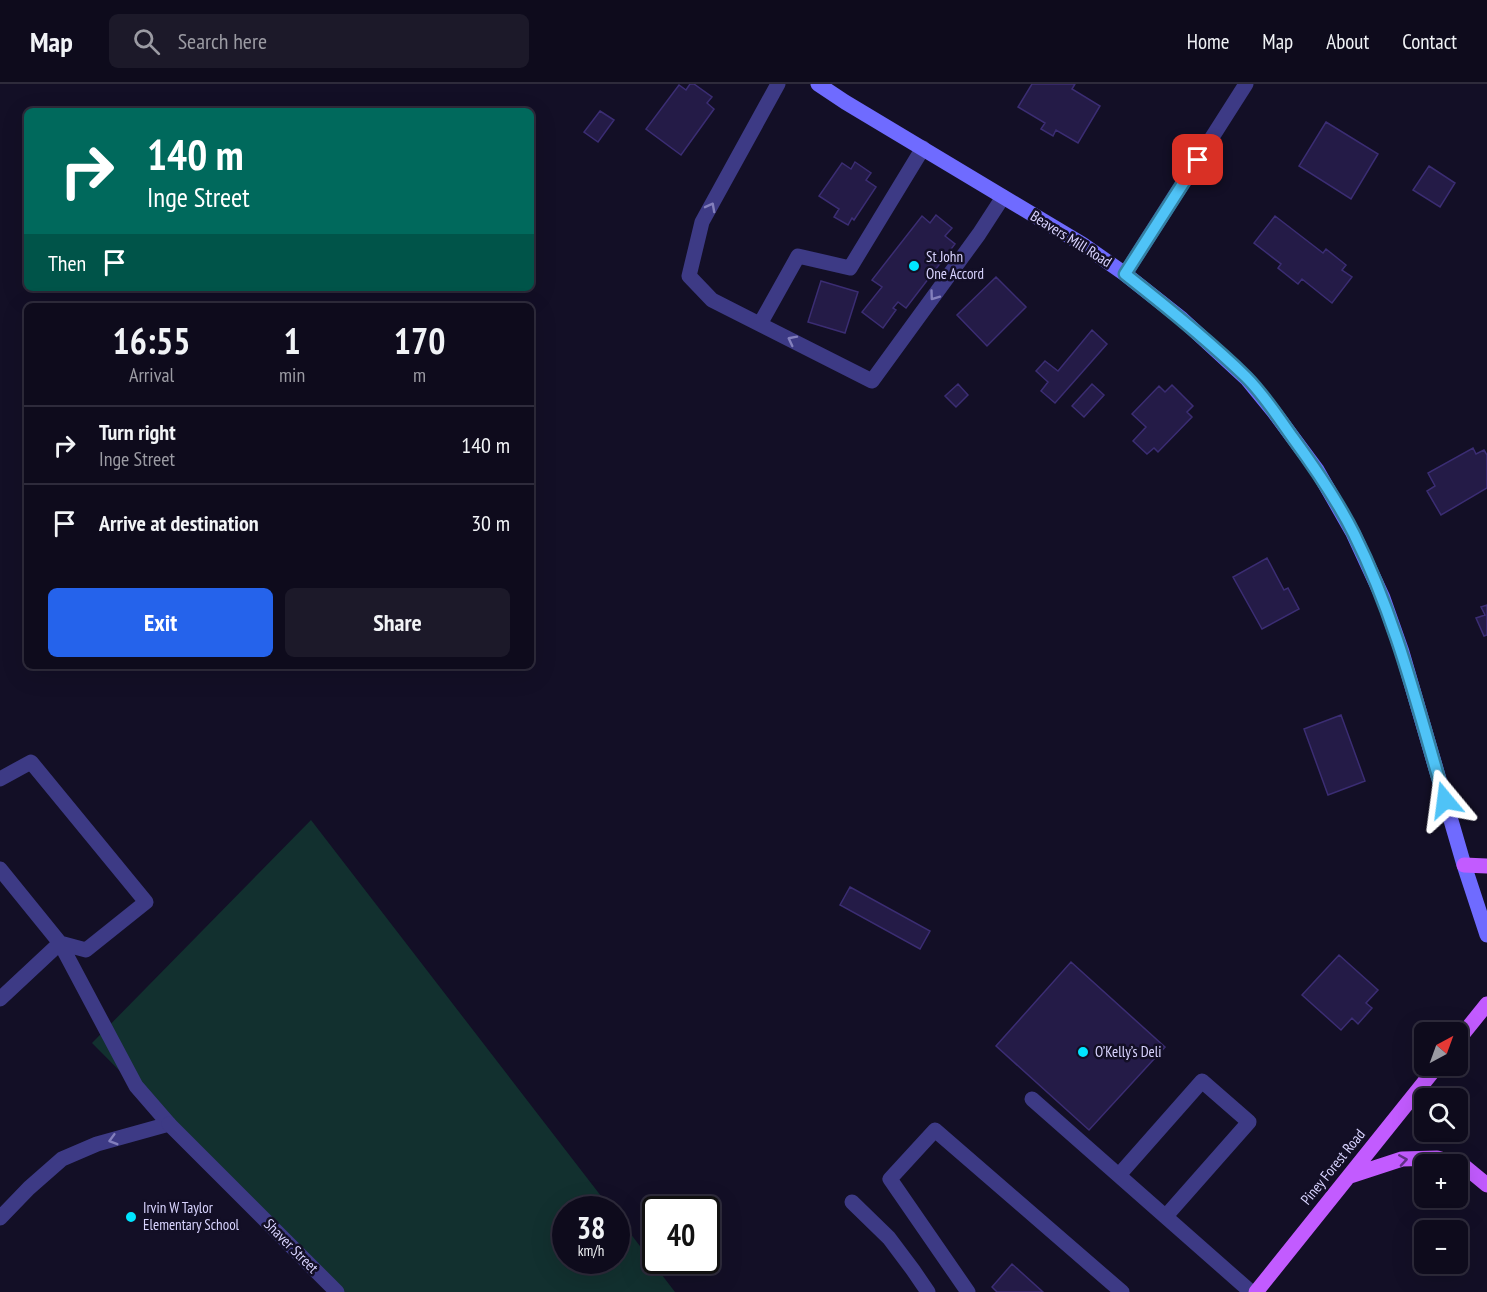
<!DOCTYPE html>
<meta charset="utf-8">
<style>
body{margin:0;font-family:"PT Sans Narrow",sans-serif;background:#1c1929;color:#f1f3f6;height:100vh;display:flex;flex-direction:column;font-size:22px;white-space:nowrap}
*{box-sizing:border-box;margin:0}
p{font-size:20px;color:#9b9ba3}
.icon{flex:none;width:33px;height:33px;fill:none;stroke:currentColor;stroke-width:2;stroke-linecap:round;stroke-linejoin:round}
.map{position:relative;flex:1;overflow:hidden}
.details{position:absolute;left:24px;top:219px;width:510px;height:366px;display:flex;flex-direction:column;background:#0e0b1c;border-radius:9px;box-shadow:0 6px 24px #0002,0 0 0 2px #2e2b3b}
.details>*{flex:none}
.top-card{position:absolute;left:24px;top:24px;width:510px;height:183px;border-radius:9px;box-shadow:0 6px 24px #0002,0 0 0 2px #2e2b3b;background:#00695c;color:#fff;overflow:hidden}
.needle{width:39px;rotate:41deg}
.buttons{position:absolute;left:1414px;top:938px;display:grid;gap:12px}
.buttons a{display:grid;place-items:center;width:54px;height:54px;border-radius:9px;background:#0e0b1c;box-shadow:0 6px 24px #0002,0 0 0 2px #2e2b3b;font-size:30px}
.speed{position:absolute;left:552px;top:1112px;display:flex;gap:12px;font-size:30px;font-weight:700;text-align:center}
.speed>*{display:grid;place-content:center;width:78px;height:78px;border-radius:50%;background:#0e0b1c;box-shadow:0 6px 24px #0002,0 0 0 2px #2e2b3b;line-height:1}
.speed small{font-size:15px;font-weight:400}
.speed .limit{border:3px solid #111;border-radius:9px;background:#fff;color:#111}
.pin{position:absolute;display:grid;place-items:center;width:51px;height:51px;color:#fff;margin:-26px;border-radius:12px;box-shadow:0 3px 9px #0006}
.me{position:absolute;width:66px;margin:-33px;rotate:344deg;stroke-linejoin:round;filter:drop-shadow(0 0 4px #0008)}
.turn{display:flex;align-items:center;gap:21px;height:126px;padding:0 24px;font-size:27px}
.turn .icon{width:78px;height:78px;stroke-width:2.5}
.turn b{display:block;font-size:42px;line-height:51px}
.then{display:flex;align-items:center;height:57px;padding:0 24px;background:#0003;gap:12px;font-size:22px}
.eta{display:flex;justify-content:space-evenly;align-items:center;height:102px;text-align:center}
.eta b{font-size:36px;font-weight:700;line-height:42px}
.primary-button{display:flex;gap:12px;margin-top:auto;padding:12px 24px}
.primary-button a{flex:1;height:69px;border-radius:9px;background:#2563eb;color:#fff;font-size:24px;font-weight:700;line-height:69px;text-align:center}
.primary-button a+a{background:#1c1929;color:#f1f3f6}
ul{padding:0;list-style:none}
li{display:flex;align-items:center;gap:18px;height:78px;padding:0 24px;border-top:2px solid #2e2b3b}
li div{flex:1}
li b{display:block;font-size:22px}
li em{font-style:normal}
header{display:flex;align-items:center;gap:36px;box-sizing:border-box;height:84px;padding:0 30px;background:#0e0b1c;border-bottom:2px solid #2e2b3b}
header strong{font-size:28px}
nav{display:flex;gap:33px;margin-inline-start:auto;font-size:21px}
.search{width:420px;height:54px;background:#1c1929;display:flex;align-items:center;gap:15px;box-sizing:border-box;padding:0 21px;border-radius:9px;color:#9b9ba3;font-size:22px}
.map>svg:first-child{display:block}
</style>
<header>
<strong>Map</strong>
<div class="search"><svg class="icon" aria-label="search" viewBox="0 0 24 24"><circle cx="10" cy="10" r="6"/><path d="M15 15l6 6"/></svg>Search here</div>
<nav><a>Home</a><a>Map</a><a>About</a><a>Contact</a></nav>
</header>
<div class="map">
<svg width="1487" height="1208" viewBox="0 0 1487 1208">
<rect width="100%" height="100%" fill="#130f26"/>
<!-- green -->
<path fill="#12302f" d="M311 736 611 1125H566V1176H616L617 1132 675 1208H339L92 959Z"/>
<!-- building -->
<path fill="#241b47" stroke="#3b2d73" stroke-width="1.5" d="M690 0H694L712 13 707 19 714 25 681 71 646 45 679 1 686 6Z
M1032 0H1075L1072 5 1100 22 1078 59 1056 46 1053 52 1041 45 1045 39 1018 23Z
M600 27 614 36 598 58 584 48Z
M1326 38 1378 70 1351 115 1299 82Z
M855 78 871 89 866 96 876 103 854 136 852 134 848 141 834 133 839 125 819 112 842 79 851 85Z
M1429 82 1455 99 1440 123 1413 106Z
M936 131 952 144 945 152 955 160 906 224 898 218 893 224 896 226 883 244 862 228 882 203 872 196 922 132 930 139Z
M1275 132 1323 169 1326 165 1346 181 1342 186 1352 193 1332 219 1302 195 1298 200 1278 184 1281 180 1254 159Z
M996 193 1026 223 987 262 957 231Z
M821 197 858 208 845 249 808 238Z
M1092 246 1107 260 1055 319 1041 307 1048 298 1036 287 1045 277 1058 287Z
M958 300 968 311 956 323 945 312Z
M1092 300 1104 311 1084 333 1072 322Z
M1172 301 1193 322 1187 328 1192 333 1158 368 1154 364 1147 370 1133 357 1146 343 1132 330 1159 302 1165 308Z
M1473 364 1476 370 1484 366 1487 371V404L1441 431 1427 407 1435 402 1428 389Z
M1267 474 1284 506 1288 504 1299 525 1262 545 1233 493Z
M1487 521V551L1484 552 1476 534 1485 531 1481 523Z
M1341 631 1365 697 1328 711 1304 645Z
M850 803 930 847 920 865 840 821Z
M1339 871 1378 906 1366 919 1372 924 1358 940 1352 934 1341 946 1302 911Z
M1071 878 1165 963 1089 1046 996 962Z
M1012 1180 1043 1208H997L992 1203Z"/>
<g fill="none" stroke-linecap="round" stroke-linejoin="round">
<!-- lane -->
<path stroke="#3d3a85" stroke-width="15" d="M778 0 702 138 689 192 712 216 872 297 979 150 1003 113
M760 240 798 172 850 184 923 64
M0 695 31 678 146 818 86 866 60 859
M0 785 60 859 136 1002 169 1040 97 1060 62 1075 29 1104 0 1134
M0 915 60 859
M1032 1015 1251 1208
M1119 1091 1202 997 1249 1038 1166 1132
M852 1118 889 1154 913 1186 928 1208
M968 1208 890 1095 935 1046 1122 1208"/>
<!-- street -->
<path stroke="#3d3a85" stroke-width="15" d="M1125 190 1246 0
M169 1040 337 1208"/>
<!-- secondary -->
<path stroke="#6f6bff" stroke-width="15" d="M818 0 845 18 1082 160 1125 190 1182 235 1247 295 1274 328 1317 386 1353 449 1383 514 1402 568 1464 781 1487 851"/>
<!-- primary -->
<path stroke="#c25bff" stroke-width="15" d="M1464 781 1487 782
M1458 956 1487 920
M1458 1080 1464 1082 1487 1101
M1350 1092 1402 1075 1437 1074 1458 1080
M1256 1208 1438 981"/>
</g>
<!-- one-way arrows -->
<defs><path id="oneway-chevron" d="M-2-3.5L2.5 0L-2 3.5" fill="none" stroke-width="1.6" stroke-linecap="round" stroke-linejoin="round" transform="scale(1.5)"/></defs>
<g stroke="#837fbc">
<use href="#oneway-chevron" transform="translate(711 123) rotate(-62)"/>
<use href="#oneway-chevron" transform="translate(934 212) rotate(126)"/>
<use href="#oneway-chevron" transform="translate(792 256) rotate(-153)"/>
<use href="#oneway-chevron" transform="translate(113 1056) rotate(164)"/>
</g>
<use stroke="#623188" href="#oneway-chevron" transform="translate(1403 1076) rotate(-9)"/>
<g fill="none" stroke-linecap="round" stroke-linejoin="round">
<defs>
<path id="route" d="M1198 76 1125 190C1167 223 1208 256 1246 293 1264 311 1278 333 1293 354 1315 384 1337 416 1354 450 1396 534 1418 625 1445 716"/>
</defs>
<!-- route casing -->
<use href="#route" stroke="#337fa1" stroke-width="15"/>
<!-- route -->
<use href="#route" stroke="#4fc3f7" stroke-width="10"/>
</g>
<!-- markers -->
<g fill="#00e5ff" stroke="#130f26" stroke-width="2">
<circle cx="914" cy="182" r="6"/>
<circle cx="1083" cy="968" r="6"/>
<circle cx="131" cy="1133" r="6"/>
</g>
<g text-anchor="middle" stroke-width="5" stroke-linejoin="round" paint-order="stroke">
<!-- street labels -->
<g font-size="15" fill="#d9d4ff" stroke="#130f26">
<text transform="translate(1071 155) rotate(32)" y="5">Beavers Mill Road</text>
<text transform="translate(1333 1083) rotate(-51)" y="5">Piney Forest Road</text>
<text transform="translate(291 1162) rotate(45)" y="5">Shaver Street</text>
</g>
<!-- poi labels -->
<g font-size="15" fill="#d9d4ff" stroke="#130f26" text-anchor="start">
<text x="926" y="178">St John<tspan x="926" dy="17">One Accord</tspan></text>
<text x="1095" y="973">O’Kelly’s Deli</text>
<text x="143" y="1129">Irvin W Taylor<tspan x="143" dy="17">Elementary School</tspan></text>
</g>
</g>
</svg>
<div class="buttons">
<a><svg class="needle" viewBox="-14 -14 28 28"><path d="M0-13l5 13h-10z" fill="#e53935"/><path d="M0 13l5-13h-10z" fill="#9b9ba3"/></svg></a>
<a><svg class="icon" aria-label="search" viewBox="0 0 24 24"><circle cx="10" cy="10" r="6"/><path d="M15 15l6 6"/></svg></a>
<a>+</a>
<a>−</a>
</div>
<div class="speed"><div>38<small>km/h</small></div><div class="limit">40</div></div>
<div class="pin" style="left:1198px;top:76px;background:#d93025"><svg class="icon" aria-label="arrive" viewBox="0 0 24 24"><path d="M6 21V4h12l-3 4 3 4H6"/></svg></div>
<svg class="me" style="left:1445px;top:716px" viewBox="-20 -20 40 40"><path d="M0-17L14 15 0 8-14 15z" fill="#4fc3f7" stroke="#fff" stroke-width="4"/></svg>
<div class="top-card">
<div class="turn"><svg class="icon" aria-label="right" viewBox="0 0 24 24"><path d="M7 20v-9h11M14 6l5 5-5 5"/></svg><div><b>140 m</b>Inge Street</div></div>
<div class="then">Then<svg class="icon" aria-label="arrive" viewBox="0 0 24 24"><path d="M6 21V4h12l-3 4 3 4H6"/></svg></div>
</div>
<section class="details">
<div class="eta">
<div><b>16:55</b><p>Arrival</p></div>
<div><b>1</b><p>min</p></div>
<div><b>170</b><p>m</p></div>
</div>
<ul>
<li><svg class="icon" aria-label="right" viewBox="0 0 24 24"><path d="M7 20v-9h11M14 6l5 5-5 5"/></svg><div><b>Turn right</b><p>Inge Street</p></div><em>140 m</em></li>
<li><svg class="icon" aria-label="arrive" viewBox="0 0 24 24"><path d="M6 21V4h12l-3 4 3 4H6"/></svg><div><b>Arrive at destination</b></div><em>30 m</em></li>
</ul>
<div class="primary-button"><a>Exit</a><a>Share</a></div>
</section>
</div>
